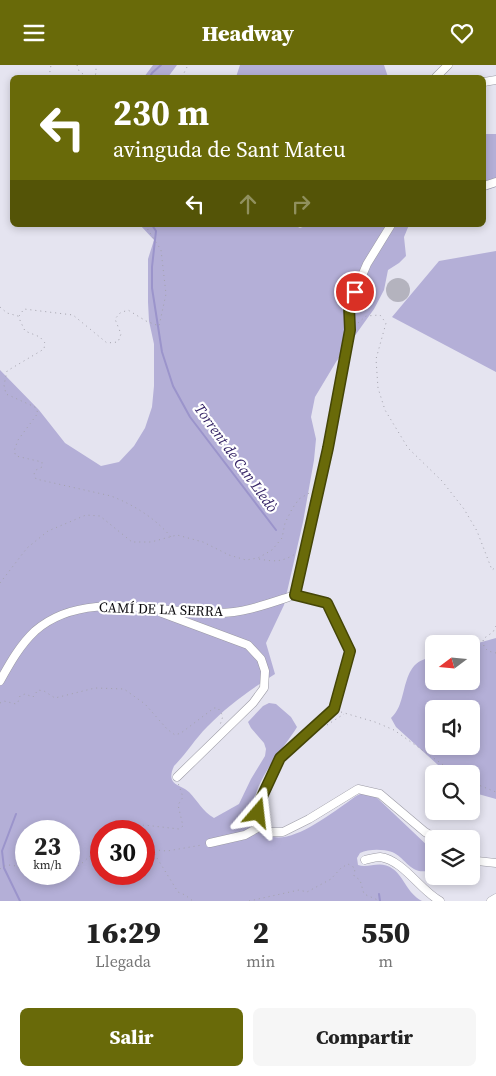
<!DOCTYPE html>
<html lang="es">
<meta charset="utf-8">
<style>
body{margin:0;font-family:"Source Serif 4",serif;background:#f6f6f6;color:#222;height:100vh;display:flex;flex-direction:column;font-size:19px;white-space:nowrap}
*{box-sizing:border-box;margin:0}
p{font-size:16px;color:#767676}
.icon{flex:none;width:28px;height:28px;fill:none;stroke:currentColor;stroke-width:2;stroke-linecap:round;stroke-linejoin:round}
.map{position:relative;height:836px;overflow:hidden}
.panel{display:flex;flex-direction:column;background:#fff;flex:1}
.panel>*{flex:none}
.banner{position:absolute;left:10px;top:10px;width:476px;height:152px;border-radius:8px;box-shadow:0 2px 8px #0003;background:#696a09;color:#fff;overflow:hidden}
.needle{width:32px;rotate:254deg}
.buttons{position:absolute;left:425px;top:570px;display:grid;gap:10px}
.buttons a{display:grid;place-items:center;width:55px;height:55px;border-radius:8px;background:#fff;box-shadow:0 2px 8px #0003;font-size:25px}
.speed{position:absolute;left:15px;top:755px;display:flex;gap:10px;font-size:25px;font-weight:700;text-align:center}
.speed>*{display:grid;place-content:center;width:65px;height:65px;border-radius:50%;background:#fff;box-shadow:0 2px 8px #0003;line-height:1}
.speed small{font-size:12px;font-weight:400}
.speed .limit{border:8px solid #d22;background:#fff;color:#111}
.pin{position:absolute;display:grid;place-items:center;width:42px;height:42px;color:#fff;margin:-21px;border:2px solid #fff;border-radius:50%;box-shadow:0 1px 5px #0007}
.me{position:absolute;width:55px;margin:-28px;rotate:17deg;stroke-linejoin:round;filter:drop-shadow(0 0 4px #0008)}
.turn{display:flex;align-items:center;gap:18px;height:105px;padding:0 20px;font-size:22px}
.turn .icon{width:65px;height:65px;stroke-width:2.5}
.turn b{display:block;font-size:35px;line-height:42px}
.lanes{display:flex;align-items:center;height:48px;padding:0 20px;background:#0003;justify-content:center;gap:25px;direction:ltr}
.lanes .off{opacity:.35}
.eta{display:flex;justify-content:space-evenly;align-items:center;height:85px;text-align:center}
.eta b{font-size:30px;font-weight:800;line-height:35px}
.primary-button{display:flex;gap:10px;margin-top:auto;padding:10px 20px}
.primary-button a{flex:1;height:58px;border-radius:8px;background:#696a09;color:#fff;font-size:20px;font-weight:800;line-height:58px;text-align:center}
.primary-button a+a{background:#f6f6f6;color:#222}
header{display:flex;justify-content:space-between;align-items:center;height:65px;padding:0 20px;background:#696a09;color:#fff;font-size:22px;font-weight:800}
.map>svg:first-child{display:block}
</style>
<header><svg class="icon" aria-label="menu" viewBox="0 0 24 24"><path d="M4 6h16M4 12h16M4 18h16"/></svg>Headway<svg class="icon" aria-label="heart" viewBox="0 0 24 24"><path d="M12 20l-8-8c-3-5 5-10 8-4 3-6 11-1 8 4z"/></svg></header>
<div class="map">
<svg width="496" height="836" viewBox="0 0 496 836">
<rect width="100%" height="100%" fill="#e5e4f0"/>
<!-- green -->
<path fill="#b4afd7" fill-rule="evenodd" d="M153 0H177L168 12H144Z
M240 0H384L388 12H236Z
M484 69H496V122L484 126Z
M140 160H294L300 163 308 160H409L404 172 406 191 399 198 388 205 384 225 374 244 336 297 315 332 311 352 316 374 314 395 303 457 284 540 266 578 275 609C251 624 227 641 207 662 195 674 186 689 174 701 165 721 181 719 189 727 198 736 202 746 214 753L239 739 251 714 265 691 266 684 264 678 251 663 248 657 263 641 269 638 276 639 291 652 297 662C282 687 238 731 259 762 277 791 326 752 345 739 350 736 356 730 361 729 365 729 369 729 373 729L430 783C436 791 431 798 427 806 410 809 405 792 392 787 382 784 369 784 360 788L357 793 358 800C369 804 380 794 393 804 404 812 407 828 422 836H0V305L39 345 65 378 101 401 119 397 134 381 145 363 152 342 154 321V279L149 256 148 237V194L154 175ZM26 766H69V809H26ZM101 766H144V809H101Z
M496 186V307L392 252 439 196Z
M496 573V734L471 727V709H448L396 662 391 653C410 638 398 593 434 593V616H471V580ZM434 644H471V681H434Z"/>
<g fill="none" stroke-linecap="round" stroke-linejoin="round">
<!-- stream -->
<path stroke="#9b94cb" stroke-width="2" d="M150 12 152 8 161 0
M152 160 156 166 152 202V223L162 287 173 321 190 352 276 465
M16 749 2 786 4 803 20 836
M379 829 380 836"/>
</g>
<!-- building -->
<path fill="#b4b3be" d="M386 225a12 12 0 1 1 24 0a12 12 0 1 1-24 0Z"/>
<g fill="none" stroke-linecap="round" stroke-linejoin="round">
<defs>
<path id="minor" d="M436 12 448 0
M484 17 496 15
M484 121 496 117
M295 530 327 538 351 586 334 644 279 693 260 736 258 748 261 761 270 767H283L309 754 358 724 380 729 425 767 437 774
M295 530 328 383 350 265 349 241 367 199 391 160
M162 548 248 580 261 594 265 606 264 623 253 638 177 712
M0 616C10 598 20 580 35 566 84 523 159 549 218 548 245 548 270 538 295 530
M210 778 245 770 261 761
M471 793 477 796 496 798
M365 795C369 794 376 792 380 792 403 795 420 825 440 836
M491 836 496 833"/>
</defs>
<!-- minor casing -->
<use href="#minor" stroke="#9b9aa4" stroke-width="9"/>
<!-- path -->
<path stroke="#a3a2ac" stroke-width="1" stroke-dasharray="1 4" stroke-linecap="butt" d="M77 0 79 6 87 12 96 9V0
M49 12 51 0
M182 12 188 0
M0 242 7 248 18 251 25 266 40 272 45 278 44 284 7 306 4 320 6 329 35 342 38 348 18 375 14 386 16 391 42 397V402L36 405 34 409 36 414 111 431C134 440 155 453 171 472
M19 251 24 244 73 250 107 278 118 277 121 269 115 254 120 248 128 245 146 256 159 261 166 229 161 185 145 160
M358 258 366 251 380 250 386 258 376 294 378 323 385 345 408 383 442 416 464 444 477 466 492 505 496 502
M259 494C276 497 282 497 297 488
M0 518 27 483 48 466 86 450 100 451 132 477H151L177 470 203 477 229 490 246 495 258 493 272 485 282 473 285 458 292 444 299 434 311 427
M496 561 493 567 483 574 484 582 488 586 496 588
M0 638 4 636 16 639 18 637 20 631 25 629 33 632 38 625 44 626 55 633 95 623 124 624 145 639 167 664 175 670 181 668 214 643H218L223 651 220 660
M341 647 375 657 394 665 456 709
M327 660 344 649
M471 717 496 727
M139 766 137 763 144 760 179 764 183 761 178 740 183 732 178 718
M144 772 178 827 185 830 193 836
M144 784 167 786 202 780
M0 804C8 797 18 800 26 808
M69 805C82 802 89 789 101 783
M27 809 47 812 57 809
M249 836 299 825 307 827 331 814 341 803 348 799 355 803 354 811 360 815 364 829 380 836"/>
<!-- minor -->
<use href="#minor" stroke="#fff" stroke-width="8"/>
</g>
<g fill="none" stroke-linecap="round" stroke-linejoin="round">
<defs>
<path id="route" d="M258 748 260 736 280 693 334 644 350 586 327 538 295 530 328 383 350 265 349 241 355 227"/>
</defs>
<!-- route casing -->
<use href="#route" stroke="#444506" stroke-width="12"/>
<!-- route -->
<use href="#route" stroke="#696a09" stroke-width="9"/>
</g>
<g text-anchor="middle" stroke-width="4.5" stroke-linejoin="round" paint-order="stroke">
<!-- street labels -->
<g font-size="14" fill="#0c0b0f" stroke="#fff">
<text transform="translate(161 544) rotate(2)" y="5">CAMÍ DE LA SERRA</text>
</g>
<!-- water labels -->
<g font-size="15" font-style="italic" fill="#352466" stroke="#fff">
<text transform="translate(236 393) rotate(54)" y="5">Torrent de Can Lledò</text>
</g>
</g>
</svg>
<div class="buttons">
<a><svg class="needle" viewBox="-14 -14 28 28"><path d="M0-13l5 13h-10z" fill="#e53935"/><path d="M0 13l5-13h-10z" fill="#767676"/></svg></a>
<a><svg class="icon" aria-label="sound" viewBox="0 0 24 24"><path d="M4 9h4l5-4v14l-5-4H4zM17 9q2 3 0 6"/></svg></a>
<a><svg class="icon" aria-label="search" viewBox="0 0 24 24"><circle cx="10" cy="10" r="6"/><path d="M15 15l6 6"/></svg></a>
<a><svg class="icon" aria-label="layers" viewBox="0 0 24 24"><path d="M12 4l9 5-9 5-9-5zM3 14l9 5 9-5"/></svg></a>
</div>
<div class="speed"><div>23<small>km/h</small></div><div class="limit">30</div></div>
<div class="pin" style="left:355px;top:227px;background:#d93025"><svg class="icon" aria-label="arrive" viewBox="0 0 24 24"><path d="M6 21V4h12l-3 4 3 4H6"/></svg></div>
<svg class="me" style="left:258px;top:748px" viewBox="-20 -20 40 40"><path d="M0-17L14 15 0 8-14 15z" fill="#696a09" stroke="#fff" stroke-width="4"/></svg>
<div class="banner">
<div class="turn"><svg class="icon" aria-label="left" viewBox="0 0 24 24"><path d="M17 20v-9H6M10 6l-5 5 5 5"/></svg><div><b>230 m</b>avinguda de Sant Mateu</div></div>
<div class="lanes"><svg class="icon" aria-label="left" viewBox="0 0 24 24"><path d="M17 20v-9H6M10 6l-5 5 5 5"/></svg><svg class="icon off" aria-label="ahead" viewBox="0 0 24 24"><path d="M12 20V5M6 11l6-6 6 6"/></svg><svg class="icon off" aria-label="right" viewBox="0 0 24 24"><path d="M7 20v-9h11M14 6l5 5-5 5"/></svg></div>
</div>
</div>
<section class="panel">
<div class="eta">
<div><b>16:29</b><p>Llegada</p></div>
<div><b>2</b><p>min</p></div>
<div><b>550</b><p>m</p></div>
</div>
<div class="primary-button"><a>Salir</a><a>Compartir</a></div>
</section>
